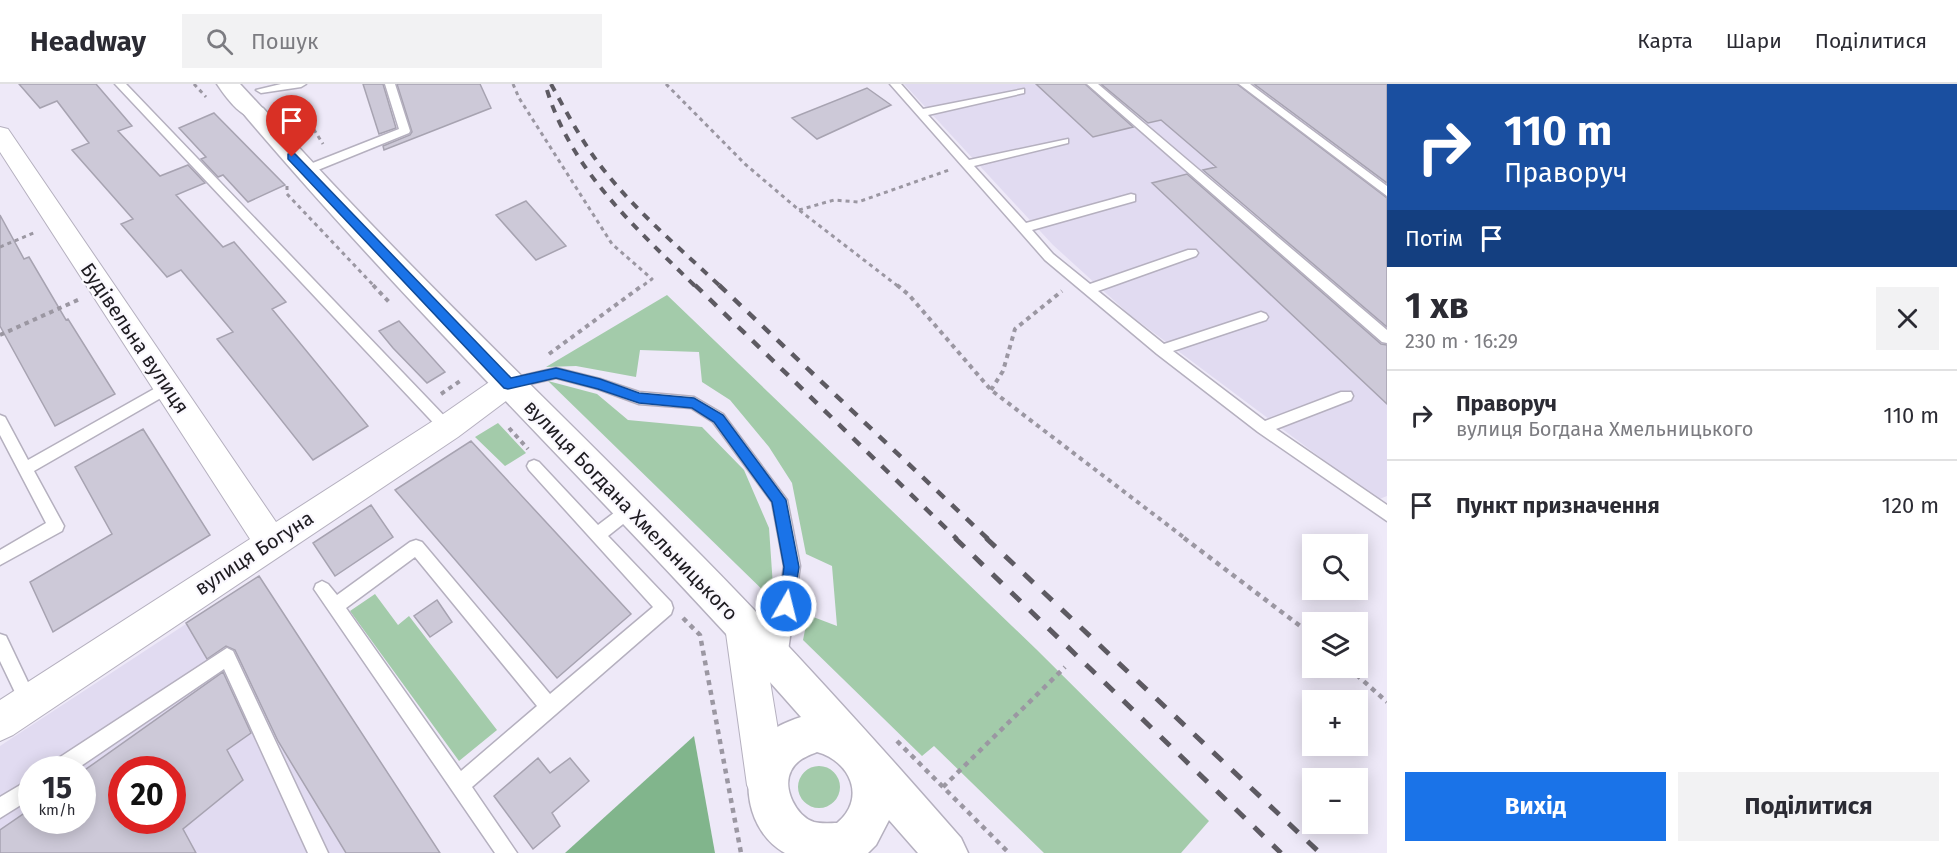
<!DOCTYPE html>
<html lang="uk">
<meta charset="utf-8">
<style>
body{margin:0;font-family:"Fira Sans",sans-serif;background:#f2f2f3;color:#2b2b33;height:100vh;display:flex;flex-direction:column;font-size:22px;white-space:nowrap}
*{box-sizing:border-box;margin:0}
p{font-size:20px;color:#7c7c81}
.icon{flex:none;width:33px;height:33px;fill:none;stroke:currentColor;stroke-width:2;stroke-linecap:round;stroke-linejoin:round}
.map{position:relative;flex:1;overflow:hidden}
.sheet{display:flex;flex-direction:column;background:#fff;width:570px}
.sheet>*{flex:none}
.guide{background:#1a4fa0;color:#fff;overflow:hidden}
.buttons{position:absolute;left:1302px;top:450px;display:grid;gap:12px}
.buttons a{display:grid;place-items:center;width:66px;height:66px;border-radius:0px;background:#fff;box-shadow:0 3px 15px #0003;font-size:30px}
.speed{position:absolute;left:18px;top:672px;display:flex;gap:12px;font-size:30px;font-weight:700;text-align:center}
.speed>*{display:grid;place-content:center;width:78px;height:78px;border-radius:50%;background:#fff;box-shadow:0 3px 15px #0003;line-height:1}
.speed small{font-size:15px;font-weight:400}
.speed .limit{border:9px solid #d22;background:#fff;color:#111}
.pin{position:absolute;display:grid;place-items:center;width:51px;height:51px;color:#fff;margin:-62px -26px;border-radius:50% 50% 50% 0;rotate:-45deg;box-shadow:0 0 6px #0007}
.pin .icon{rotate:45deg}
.me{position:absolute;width:66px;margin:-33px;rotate:8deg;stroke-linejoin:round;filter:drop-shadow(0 0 4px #0008)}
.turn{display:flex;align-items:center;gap:21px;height:126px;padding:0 18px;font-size:27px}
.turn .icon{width:78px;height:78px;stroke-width:2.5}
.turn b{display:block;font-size:42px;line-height:51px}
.then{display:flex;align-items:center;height:57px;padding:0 18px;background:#0003;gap:12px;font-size:22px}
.round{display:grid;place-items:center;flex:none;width:63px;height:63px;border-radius:0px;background:#f2f2f3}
.headline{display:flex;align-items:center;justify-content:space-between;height:102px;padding:0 18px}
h1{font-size:36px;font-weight:700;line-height:45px}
.action{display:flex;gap:12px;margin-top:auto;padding:12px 18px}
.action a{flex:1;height:69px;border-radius:0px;background:#1a73e8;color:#fff;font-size:24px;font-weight:700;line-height:69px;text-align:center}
.action a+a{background:#f2f2f3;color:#2b2b33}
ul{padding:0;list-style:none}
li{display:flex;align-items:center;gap:18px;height:90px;padding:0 18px;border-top:2px solid #e1e1e2}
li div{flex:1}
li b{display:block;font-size:22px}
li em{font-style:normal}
header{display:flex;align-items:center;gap:36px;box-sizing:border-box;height:84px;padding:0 30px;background:#fff;border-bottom:2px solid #e1e1e2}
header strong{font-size:28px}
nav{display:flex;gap:33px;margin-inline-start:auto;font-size:21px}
.search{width:420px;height:54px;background:#f2f2f3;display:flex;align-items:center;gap:15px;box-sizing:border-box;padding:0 21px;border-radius:0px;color:#7c7c81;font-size:22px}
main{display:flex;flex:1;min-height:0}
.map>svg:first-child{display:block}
</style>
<header>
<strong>Headway</strong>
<div class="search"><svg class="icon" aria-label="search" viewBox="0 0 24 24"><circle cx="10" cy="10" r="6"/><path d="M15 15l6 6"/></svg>Пошук</div>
<nav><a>Карта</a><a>Шари</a><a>Поділитися</a></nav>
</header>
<main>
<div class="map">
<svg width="1387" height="769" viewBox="0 0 1387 769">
<rect width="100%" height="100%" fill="#eee9f8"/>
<!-- built -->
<path fill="#e1dbf1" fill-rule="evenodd" d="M904 0H1387V412L1377 416 1130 231 1053 161Z
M259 492 440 769H0V662ZM32 686H82V736H32ZM122 686H172V736H122Z"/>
<!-- green -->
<path fill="#a3cbaa" d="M667 211 1036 565 1209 737 1181 769H1044L934 662 922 672 803 556 808 531 837 542 832 482 806 470 792 399 769 363 730 316 702 298 699 268 640 266 636 293 576 282 546 283Z
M548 297 597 310 628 336 702 343 744 386 769 444 774 517Z
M498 339 526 369 505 382 475 353Z
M375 510 398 541 409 532 497 646 459 677 350 527Z
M798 703a21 21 0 1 1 42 0a21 21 0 1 1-42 0Z"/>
<!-- forest -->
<path fill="#81b58c" d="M694 652 715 769H565Z"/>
<!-- building -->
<path fill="#cdc9d8" stroke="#a7a3b1" stroke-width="1.5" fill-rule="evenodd" d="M19 0H96L132 42 118 47 160 92 188 81 205 99 176 111 223 163 234 158 286 218 272 225 368 342 313 376 217 255 233 248 181 186 167 193 121 140 133 135 72 66 89 59 57 17 40 24Z
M363 0H383L396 44 379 50Z
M397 0H480L491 24 384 66 383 62 410 51 412 48Z
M1036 0H1085L1133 43 1093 53Z
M1101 0H1237L1387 114V243L1203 86 1216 83 1161 36 1148 39Z
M1254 0H1387V99Z
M867 4 891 21 817 55 792 34Z
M214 29 285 101 248 118 223 91 218 93 201 75 206 73 179 44Z
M1187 90 1381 260 1387 261V320L1152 99Z
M526 117 566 162 536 176 496 131Z
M0 131 24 175 29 173 66 236 68 235 115 310 55 342 0 242Z
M399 237 445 288 427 299 393 264 379 247Z
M143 345 210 451 53 548 30 498 112 450 75 383Z
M471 357 631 530 557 594 395 406Z
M371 421 393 453 335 492 313 459Z
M259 492 440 769H346L278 657 235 566 226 562 207 575 186 539Z
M437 516 452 538 430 553 414 532Z
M223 588 251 649 227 666 243 696 183 745 196 769H0V746L32 724V736H82V688ZM122 686H172V736H122Z
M538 674 550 689 570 674 589 697 552 729 560 742 533 765 494 712Z"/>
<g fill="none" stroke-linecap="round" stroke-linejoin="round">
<defs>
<path id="service" d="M115 0H126L452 340 454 344 452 348H442Z
M281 0H306L301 3 261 9 256 6Z
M385 0H395L410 47 409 49 308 90H300V84L399 45Z
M890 0H901L923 25 1024 5V9L928 31 969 76 1068 55V59L974 82 1026 139 1131 110 1135 111V117L1032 146 1053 170 1090 200 1188 166H1196L1198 169 1196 172 1098 207 1164 260 1261 228 1266 230 1268 233 1266 236 1173 267 1265 337 1341 308H1351L1353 312 1351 316 1276 345 1387 421V437L1258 348 1157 270 1045 176Z
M1087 0H1098L1387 246V259L1382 258Z
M1239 0H1250L1387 102V112Z
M556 284 600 295 639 308 694 313 723 330 787 416 800 482 786 581 780 584 774 581 771 575 784 482 772 418 713 338 691 324 639 320 598 305 556 294 508 305 501 300 508 295Z
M168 297 175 303 173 307 34 387 64 442 62 447 0 481V466L46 439 0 351V331L5 333 28 376Z
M534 376 539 378 598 441 627 419 632 417 637 419 640 424 637 429 608 452 671 518 673 524 671 530 472 703 517 769H495L314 505 316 500 322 497 328 500 337 511 410 458 416 456 422 458 550 610 653 523 529 386 527 382 529 378ZM415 473 537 622 461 687 346 524Z
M0 550 6 552 35 613 38 619 35 625 29 628 23 625 0 577Z
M227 564 233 567 328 769H308L224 585 75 686H49L51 679Z
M32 694V714L0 734V713Z"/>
<path id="minor" d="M0 43 8 45 276 438 436 335 498 292 508 288 518 292 523 300 518 308 458 353 13 651 0 657V616L250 455 0 68Z
M743 525 756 530 761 542 787 701 781 715 767 721 753 715 747 701 725 542 730 530Z"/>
<path id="tertiary" d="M255 22 263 24C396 173 542 310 682 452 779 549 871 651 961 754L968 769H918L889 736 876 761 868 769H785C747 748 738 693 761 658 770 644 786 638 801 633 621 429 423 241 247 34L243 29 247 24ZM817 668C850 677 867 714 837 739 831 739 821 740 814 738 796 732 782 704 791 687 796 676 807 672 817 668Z"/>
<path id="primary" d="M217 0H240L267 29 263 34C244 39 227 15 217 0Z"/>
</defs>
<!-- service casing -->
<use href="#service" stroke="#b5b0bf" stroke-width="3"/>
<!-- minor casing -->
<use href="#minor" stroke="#b5b0bf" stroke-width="2"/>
<!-- tertiary casing -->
<use href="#tertiary" stroke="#b5b0bf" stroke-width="3"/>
<!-- primary casing -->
<use href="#primary" stroke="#b5b0bf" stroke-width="3"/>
<!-- path-far2 -->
<path stroke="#9b97a2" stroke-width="3" stroke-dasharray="4 4" stroke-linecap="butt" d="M194 0 206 13
M513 0 519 14 612 160 652 195 641 203
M666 0 745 80 799 126 899 203
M302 16 306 33 323 60
M287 102V110L375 203
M799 126 834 116 858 118 949 86
M0 163 36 148"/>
<!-- path-far1 -->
<path stroke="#9b97a2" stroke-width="4" stroke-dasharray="4.5 4.5" stroke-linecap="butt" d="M373 201 390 219
M897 201 909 211 991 306 1186 455
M0 251 80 215
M549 270 643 201
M991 306 1003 287 1015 245 1062 207
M441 310 463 295
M509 344 528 365"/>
<!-- path -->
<path stroke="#9b97a2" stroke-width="4.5" stroke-dasharray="5 5" stroke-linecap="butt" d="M1184 454 1312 551
M683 534 700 551 741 769
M1349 584 1387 618
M897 657 1009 769
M943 703 1065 583"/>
<!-- service -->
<use href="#service" fill="#fff" fill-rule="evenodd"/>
<!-- minor -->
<use href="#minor" fill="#fff" fill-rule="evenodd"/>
<!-- tertiary -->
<use href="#tertiary" fill="#fff" fill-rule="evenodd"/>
<!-- primary -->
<use href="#primary" fill="#fff" fill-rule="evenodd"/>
<!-- rail-far2 -->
<path stroke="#5d5a62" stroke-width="4" stroke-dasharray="8 8" stroke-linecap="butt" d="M551 0C568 31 584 62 607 90 640 131 682 166 721 203
M547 6C572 88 637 145 696 203"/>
<!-- rail-far1 -->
<path stroke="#5d5a62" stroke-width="4.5" stroke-dasharray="10 10" stroke-linecap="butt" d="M695 201 957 455
M719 201 988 455"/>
<!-- rail -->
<path stroke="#5d5a62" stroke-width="5" stroke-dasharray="13 13" stroke-linecap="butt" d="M955 454 1281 769
M986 454 1320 769"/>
</g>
<!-- route -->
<path fill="#1a73e8" stroke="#114b97" stroke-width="1.5" d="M292 69 295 70 511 294 556 284 600 295 639 309 694 314 723 331 786 416 799 483 792 527 786 529 781 527 779 522 784 483 772 418 714 338 692 324 639 319 598 305 556 294 508 305 504 304 288 75V70Z"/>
<g text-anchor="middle" stroke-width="4.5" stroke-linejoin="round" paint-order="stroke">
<!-- street labels -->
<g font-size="20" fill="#1d1b20" stroke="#faf8fe">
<text transform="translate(135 254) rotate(56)" y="7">Будівельна вулиця</text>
<text transform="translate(631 426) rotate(46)" y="7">вулиця Богдана Хмельницького</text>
<text transform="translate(254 469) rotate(-33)" y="7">вулиця Богуна</text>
</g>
</g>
</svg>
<div class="buttons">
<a><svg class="icon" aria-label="search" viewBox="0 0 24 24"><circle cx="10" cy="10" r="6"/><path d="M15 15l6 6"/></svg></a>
<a><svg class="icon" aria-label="layers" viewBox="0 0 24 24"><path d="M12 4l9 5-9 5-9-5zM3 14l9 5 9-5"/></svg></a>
<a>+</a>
<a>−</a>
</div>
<div class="speed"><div>15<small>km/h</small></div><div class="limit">20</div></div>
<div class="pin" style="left:292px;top:73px;background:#d93025"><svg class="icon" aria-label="arrive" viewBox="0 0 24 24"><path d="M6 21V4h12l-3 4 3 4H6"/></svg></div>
<svg class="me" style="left:786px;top:522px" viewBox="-20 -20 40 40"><circle r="17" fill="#1a73e8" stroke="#fff" stroke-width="3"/><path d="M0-11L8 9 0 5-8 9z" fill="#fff"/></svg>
</div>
<section class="sheet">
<div class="guide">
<div class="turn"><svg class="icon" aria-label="right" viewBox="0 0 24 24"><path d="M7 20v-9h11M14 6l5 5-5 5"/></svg><div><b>110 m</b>Праворуч</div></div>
<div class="then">Потім<svg class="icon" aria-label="arrive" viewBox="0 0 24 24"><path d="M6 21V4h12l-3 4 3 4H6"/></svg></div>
</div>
<div class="headline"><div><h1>1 хв</h1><p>230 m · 16:29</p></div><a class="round"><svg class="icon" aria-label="close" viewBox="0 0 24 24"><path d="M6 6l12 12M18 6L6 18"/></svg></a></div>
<ul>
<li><svg class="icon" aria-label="right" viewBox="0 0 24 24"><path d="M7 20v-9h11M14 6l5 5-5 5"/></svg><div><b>Праворуч</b><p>вулиця Богдана Хмельницького</p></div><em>110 m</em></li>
<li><svg class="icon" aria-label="arrive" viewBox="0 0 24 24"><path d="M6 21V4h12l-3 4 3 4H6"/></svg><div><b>Пункт призначення</b></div><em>120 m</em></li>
</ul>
<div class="action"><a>Вихід</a><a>Поділитися</a></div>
</section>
</main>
